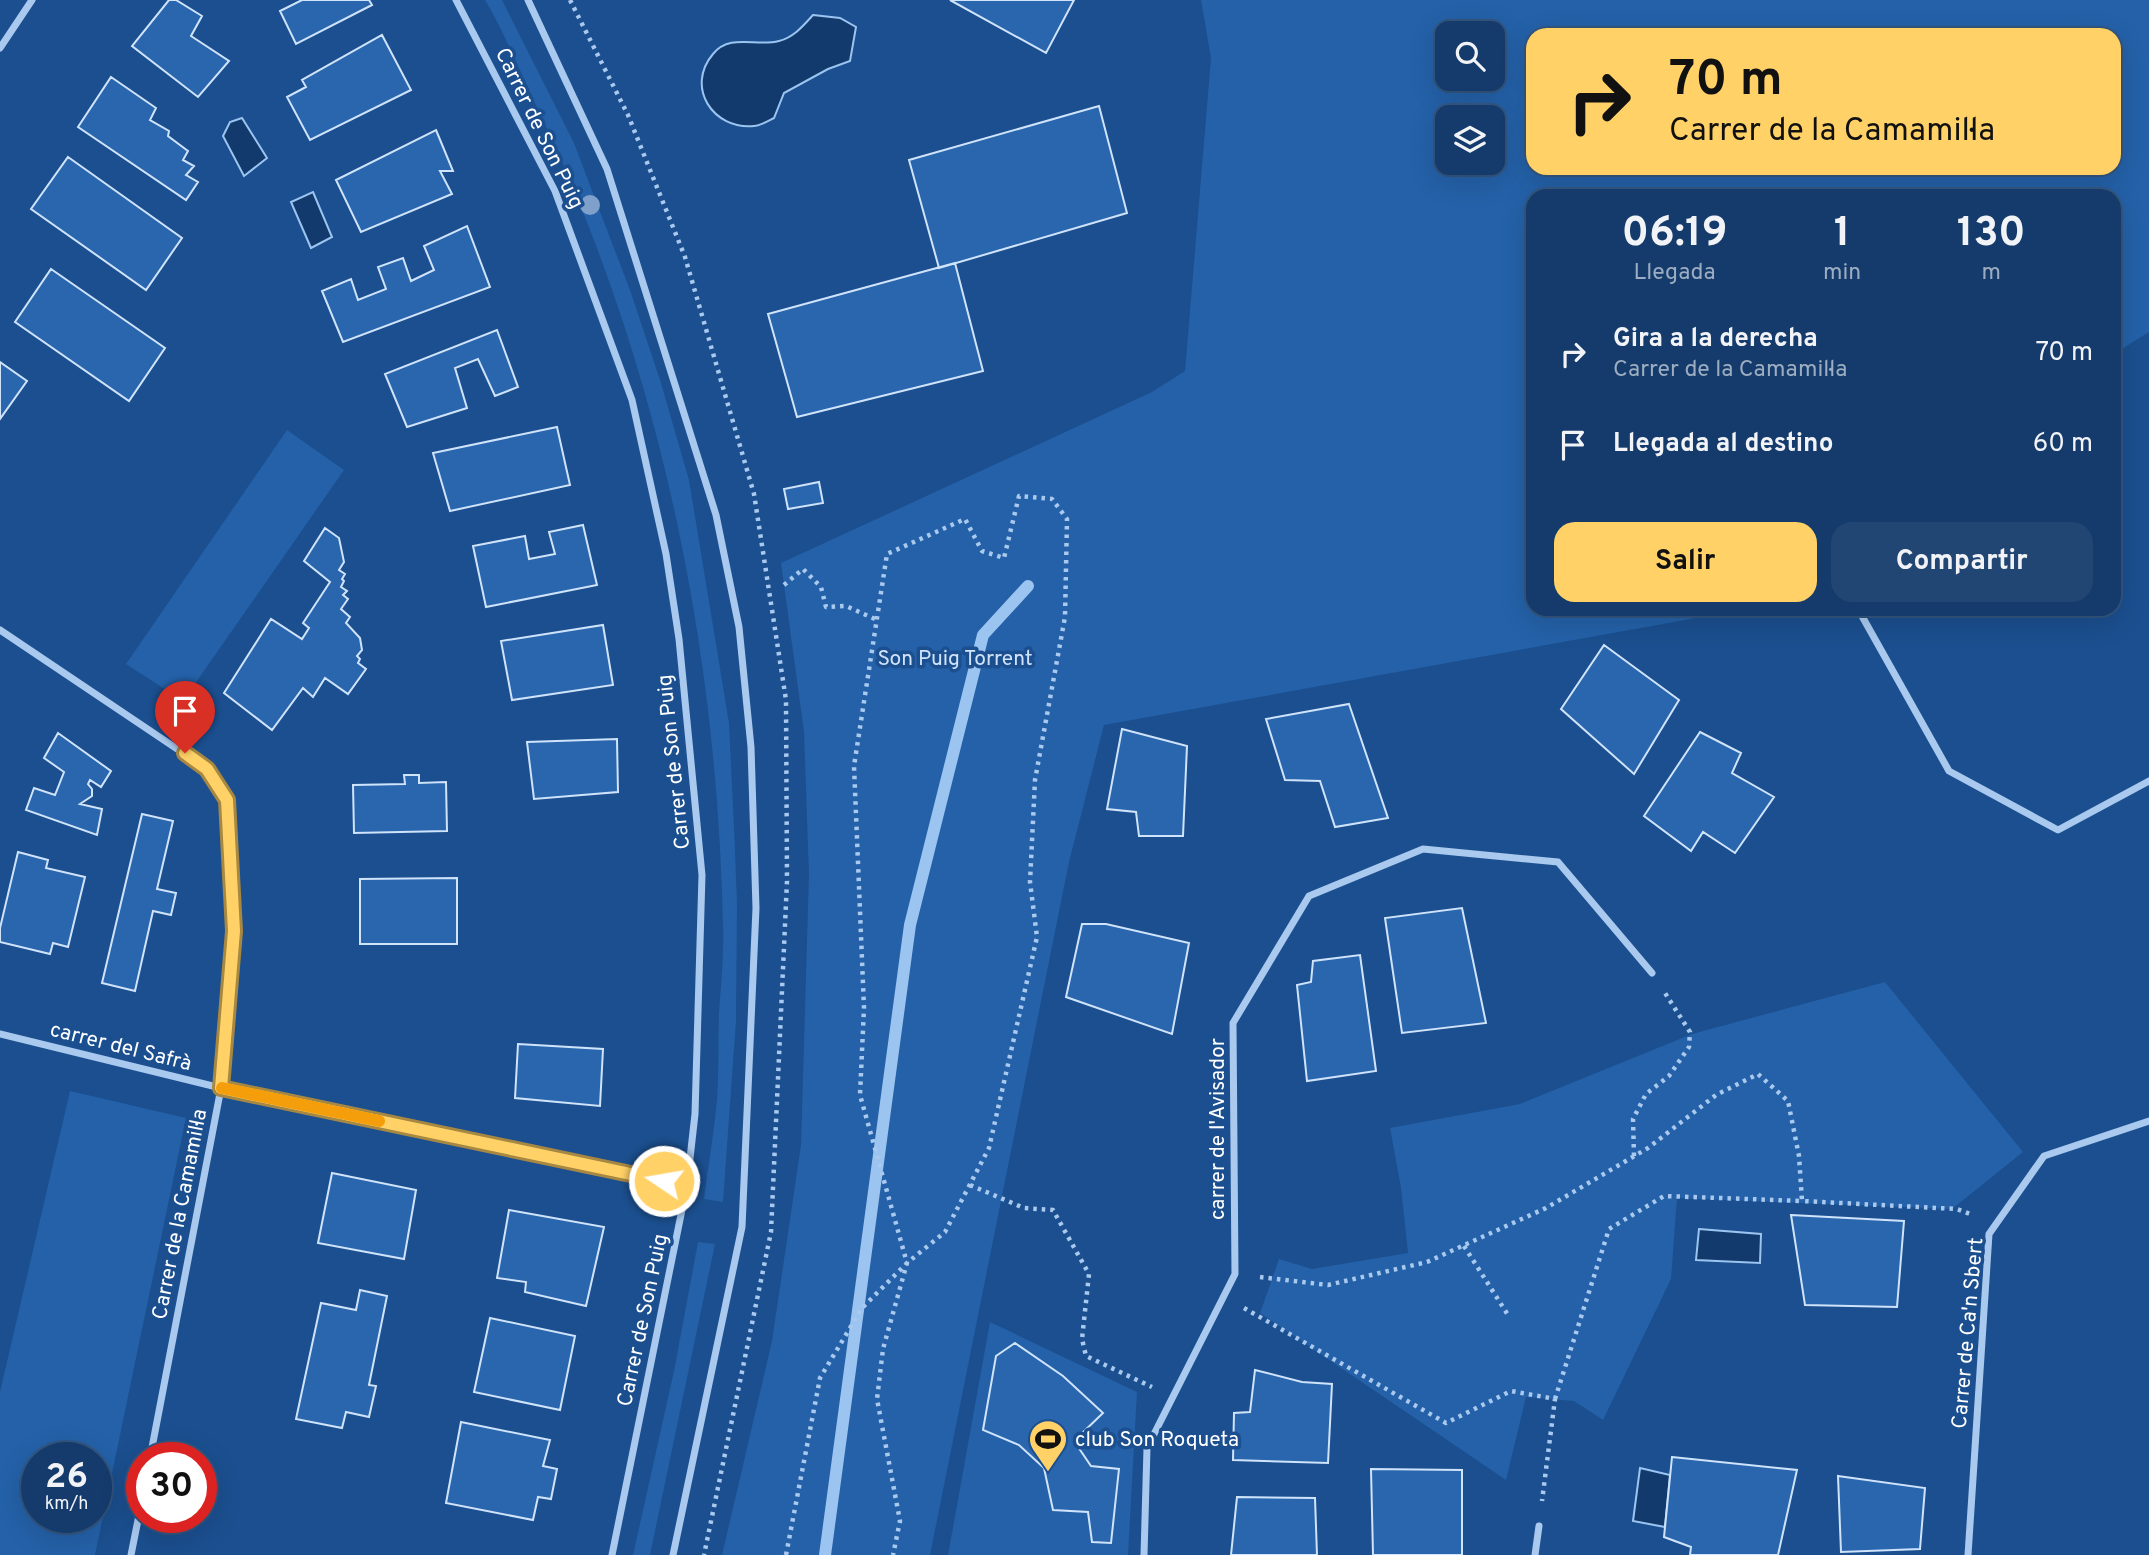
<!DOCTYPE html>
<html lang="es">
<meta charset="utf-8">
<style>
body{margin:0;font-family:Overpass,sans-serif;background:#214673;color:#f1f3f6;height:100vh;display:flex;flex-direction:column;font-size:26px;white-space:nowrap}
*{box-sizing:border-box;margin:0}
p{font-size:23px;color:#9dadc1}
.icon{flex:none;width:38px;height:38px;fill:none;stroke:currentColor;stroke-width:2;stroke-linecap:round;stroke-linejoin:round}
.map{position:relative;flex:1;overflow:hidden}
.panel{position:absolute;left:1526px;top:189px;width:595px;height:427px;display:flex;flex-direction:column;background:#143b6b;border-radius:21px;box-shadow:0 7px 28px #0002,0 0 0 2px #33557e}
.panel>*{flex:none}
.guide{position:absolute;left:1526px;top:28px;width:595px;height:147px;border-radius:21px;box-shadow:0 7px 28px #0002,0 0 0 2px #33557e;background:#ffd166;color:#111;overflow:hidden}
.tools{position:absolute;left:1435px;top:21px;display:grid;gap:14px}
.tools a{display:grid;place-items:center;width:70px;height:70px;border-radius:14px;background:#143b6b;box-shadow:0 7px 28px #0002,0 0 0 2px #33557e;font-size:35px}
.speed{position:absolute;left:21px;top:1442px;display:flex;gap:14px;font-size:35px;font-weight:700;text-align:center}
.speed>*{display:grid;place-content:center;width:91px;height:91px;border-radius:50%;background:#143b6b;box-shadow:0 7px 28px #0002,0 0 0 2px #33557e;line-height:1}
.speed small{font-size:18px;font-weight:400}
.speed .limit{border:10px solid #d22;background:#fff;color:#111}
.pin{position:absolute;display:grid;place-items:center;width:60px;height:60px;color:#fff;margin:-72px -30px;border-radius:50% 50% 50% 0;rotate:-45deg;box-shadow:0 0 7px #0007}
.pin .icon{rotate:45deg}
.me{position:absolute;width:77px;margin:-38px;rotate:282deg;stroke-linejoin:round;filter:drop-shadow(0 0 5px #0008)}
.turn{display:flex;align-items:center;gap:24px;height:147px;padding:0 28px;font-size:32px}
.turn .icon{width:91px;height:91px;stroke-width:2.5}
.turn b{display:block;font-size:49px;line-height:60px}
.eta{display:flex;justify-content:space-evenly;align-items:center;height:119px;text-align:center}
.eta b{font-size:42px;font-weight:700;line-height:49px}
.primary-button{display:flex;gap:14px;margin-top:auto;padding:14px 28px}
.primary-button a{flex:1;height:80px;border-radius:21px;background:#ffd166;color:#111;font-size:28px;font-weight:700;line-height:80px;text-align:center}
.primary-button a+a{background:#214673;color:#f1f3f6}
ul{padding:0;list-style:none}
li{display:flex;align-items:center;gap:21px;height:91px;padding:0 28px}
li div{flex:1}
li b{display:block;font-size:26px}
li em{font-style:normal}
.map>svg:first-child{display:block}
</style>
<div class="map">
<svg width="2149" height="1555" viewBox="0 0 2149 1555">
<rect width="100%" height="100%" fill="#1b4f8f"/>
<!-- green -->
<path fill="#2461a8" fill-rule="evenodd" d="M485 0H502L574 143 591 188 630 290 661 383 689 480 729 723 734 827 737 903 736 1021 723 1202 704 1199C708 1166 714 1133 717 1100 719 1071 718 1042 719 1013 721 984 724 955 723 926 717 641 658 358 534 101 518 67 504 32 485 0Z
M1201 0H2149V332L2114 354V196H1533V609H1711L1696 618 1104 725 1069 862 930 1555H722L772 1341 801 1145 809 874 804 732 781 563 1152 392 1185 371 1211 58ZM1493 33V79H1447V33ZM2114 35V168H1533V35ZM1493 117V163H1447V117Z
M287 430 344 470 183 701 126 664Z
M1885 982 2023 1152 1952 1209 1677 1198 1671 1279 1603 1420 1574 1401 1526 1397 1506 1480 1260 1313 1279 1259 1312 1269 1408 1253 1401 1188 1390 1128 1520 1104 1692 1034Z
M70 1091 186 1118 95 1555H0V1392ZM37 1458H96V1517H37Z
M698 1242 715 1244 650 1555H633L674 1371Z
M990 1322 1137 1392 1128 1555H948Z"/>
<!-- water -->
<path fill="#123a6d" stroke="#9cc4f0" stroke-width="2" d="M813 15 840 18 856 27 850 61 828 69 784 93 774 118C768 121 760 126 754 126 713 130 685 87 713 54 730 33 756 47 779 41 794 37 803 26 813 15Z
M242 118 267 158 244 176 223 136 230 122Z
M313 192 332 237 311 248 291 202Z
M1699 1229 1761 1234 1760 1263 1696 1260Z
M1640 1468 1670 1475 1665 1527 1633 1521Z"/>
<g fill="none" stroke-linecap="round" stroke-linejoin="round">
<!-- stream -->
<path stroke="#9cc4f0" stroke-width="12" d="M825 1555 910 925 983 635 1028 586"/>
</g>
<!-- building -->
<path fill="#2a66ad" stroke="#cfe3fa" stroke-width="2" d="M169 0H176L202 16 191 36 229 61 198 97 132 46Z
M302 0H369L372 5 296 44 280 11Z
M950 0H1074L1046 53Z
M382 35 411 90 310 140 287 97 306 87 302 80Z
M111 77 156 108 150 120 169 131 168 136 188 151 183 160 194 166 186 175 198 182 186 200 78 127Z
M1099 106 1127 213 939 268 909 160Z
M436 130 453 171H440L452 194 361 232 336 180Z
M68 157 182 238 146 290 31 209Z
M467 226 490 287 343 342 322 291 351 279 358 300 386 289 378 267 403 258 411 281 434 270 424 246Z
M955 263 983 371 797 417 768 314Z
M51 269 165 348 129 401 15 322Z
M497 330 518 387 495 396 478 359 455 368 467 408 407 427 385 374Z
M0 362 27 381 0 419Z
M557 427 570 485 450 511 433 453Z
M819 482 823 503 788 509 784 489Z
M583 525 597 585 486 607 473 546 525 536 529 559 555 554 549 532Z
M325 528 339 538 344 562 339 570 345 574 342 579 344 581 341 587 347 591 343 595 348 599 341 609 350 617 346 623 360 638 362 650 357 656 360 659 358 663 366 669 348 694 325 678 313 697 303 688 272 730 224 693 271 619 302 639 309 628 303 623 330 582 304 561Z
M603 625 613 685 512 700 501 641Z
M1604 645 1679 700 1634 774 1561 709Z
M1349 704 1388 818 1335 827 1320 781 1285 780 1266 719Z
M1122 729 1187 746 1183 836H1139L1136 812 1107 809Z
M1700 732 1741 753 1732 773 1774 797 1735 853 1703 832 1691 851 1644 816Z
M58 733 111 771 101 787 90 780 88 784 92 789V796L80 804 102 809 97 835 26 810 34 788 55 795 64 772 44 758Z
M617 739 618 792 534 799 527 742Z
M404 775H419V783L446 782 447 831 354 833 353 785 405 784Z
M142 814 173 821 157 889 176 893 171 915 153 911 135 991 102 983Z
M18 852 48 860 46 868 85 877 68 947 53 943 50 954 0 942V928Z
M457 878V944H360V879Z
M1462 908 1486 1023 1402 1033 1385 918Z
M1082 924H1106L1189 943 1172 1034 1066 997Z
M1360 955 1376 1071 1307 1081 1297 985 1311 982 1313 961Z
M518 1044 603 1049 600 1106 515 1098Z
M332 1173 416 1190 404 1259 318 1243Z
M509 1210 604 1227 586 1306 525 1292 526 1282 497 1278Z
M1791 1215 1904 1221 1897 1307 1805 1305Z
M360 1290 387 1296 369 1385 376 1386 369 1417 346 1412 342 1428 296 1419 321 1303 356 1310Z
M490 1318 575 1336 560 1410 474 1392Z
M1015 1343 1063 1376 1103 1413 1074 1441 1091 1466 1119 1469 1111 1543 1092 1542 1088 1512 1053 1510 1044 1468 1019 1445 983 1430 996 1356Z
M1255 1370 1302 1382 1332 1384 1328 1463 1233 1460 1234 1413 1250 1412Z
M461 1422 550 1440 543 1466 557 1469 551 1499 538 1497 533 1520 446 1503Z
M1672 1457 1797 1470 1778 1555H1690L1691 1547 1664 1537Z
M1371 1469 1462 1470V1555H1373Z
M1838 1476 1925 1488 1920 1549 1841 1552Z
M1237 1497 1315 1498 1317 1555H1231Z"/>
<g fill="none" stroke-linecap="round" stroke-linejoin="round">
<!-- path -->
<path stroke="#a9c9ee" stroke-width="4.5" stroke-dasharray="3.5 5" stroke-linecap="butt" d="M570 0 628 115 685 257 754 494 786 700 787 881 771 1232 704 1555
M784 585 803 569 821 587 826 607 846 606 875 619
M1634 1156 1633 1119 1646 1094 1669 1076 1689 1047 1690 1032 1665 993
M970 1185 1024 1208 1053 1210 1089 1274 1082 1339 1086 1356 1152 1387
M1464 1246 1508 1315
M1260 1277 1328 1285 1427 1262 1546 1208 1648 1148 1716 1095 1758 1074 1788 1101 1799 1156 1802 1201 1957 1209 1973 1215
M1244 1308 1446 1423 1511 1391 1555 1399 1542 1501
M1555 1399 1609 1229 1664 1196 1802 1201
M786 1555 820 1378 862 1308 907 1263 860 1095 864 1008 854 766 887 554 965 519 982 551 1004 558 1019 496 1052 499 1067 519 1065 617 1035 780 1030 882 1037 937 989 1148 945 1232 907 1263 883 1349 877 1399 900 1521 893 1555"/>
<!-- minor -->
<path stroke="#a9c9ee" stroke-width="7" d="M456 0 555 191 632 400 666 554 679 639 702 875 695 1114 687 1185 612 1555
M528 0 607 169 716 515 739 627 751 747 756 908 742 1227 673 1555
M0 48 32 0
M1858 609 1949 771 2058 830 2149 781
M0 630 207 769 227 800 234 931 221 1088 150 1458
M0 1034 221 1088 687 1185
M131 1555 142 1500
M1144 1555 1147 1448 1235 1274 1233 1023 1309 896 1423 849 1558 862 1652 973
M1535 1555 1539 1526
M1968 1555 1989 1234 2044 1156 2149 1121"/>
</g>
<!-- trees -->
<circle fill="#7ea0ca" cx="590" cy="205" r="10"/>
<g fill="none" stroke-linecap="round" stroke-linejoin="round">
<defs>
<path id="route" d="M185 753 207 769 227 800 234 931 221 1088 664 1181"/>
</defs>
<!-- route casing -->
<use href="#route" stroke="#a68842" stroke-width="18"/>
<!-- route -->
<use href="#route" stroke="#ffd166" stroke-width="12"/>
<!-- slow -->
<path stroke="#f59e0b" stroke-width="12" d="M222 1088 379 1121"/>
</g>
<!-- icons -->
<defs>
<symbol id="stadium-pin" viewBox="-11 -11 22 30"><path d="M0 17L-7.5 6A9.5 9.5 0 1 1 7.5 6Z" fill="#ffd166" stroke="#1b4f8f"/><path d="M0-5a6.5 5 0 1 0 0 10a6.5 5 0 1 0 0-10ZM-3.5-1.8h7v3.6h-7Z" fill="#111"/></symbol>
</defs>
<g fill-rule="evenodd">
<use href="#stadium-pin" x="1026" y="1417" width="44" height="60"/>
</g>
<g text-anchor="middle" stroke-width="7" stroke-linejoin="round" paint-order="stroke">
<!-- street labels -->
<g font-size="21" fill="#fff" stroke="#1b4f8f">
<text transform="translate(540 128) rotate(64)" y="7">Carrer de Son Puig</text>
<text transform="translate(673 762) rotate(-96)" y="7">Carrer de Son Puig</text>
<text transform="translate(121 1046) rotate(14)" y="7">carrer del Safrà</text>
<text transform="translate(1217 1129) rotate(-90)" y="7">carrer de l'Avisador</text>
<text transform="translate(179 1214) rotate(-79)" y="7">Carrer de la Camamil·la</text>
<text transform="translate(642 1320) rotate(-78)" y="7">Carrer de Son Puig</text>
<text transform="translate(1967 1333) rotate(-85)" y="7">Carrer de Ca'n Sbert</text>
</g>
<!-- park labels -->
<g font-size="21" fill="#cfe3fa" stroke="#1b4f8f">
<text x="955" y="665">Son Puig Torrent</text>
</g>
<!-- poi labels -->
<g font-size="21" fill="#fff" stroke="#1b4f8f" text-anchor="start">
<text x="1075" y="1446">club Son Roqueta</text>
</g>
</g>
</svg>
<div class="tools">
<a><svg class="icon" aria-label="search" viewBox="0 0 24 24"><circle cx="10" cy="10" r="6"/><path d="M15 15l6 6"/></svg></a>
<a><svg class="icon" aria-label="layers" viewBox="0 0 24 24"><path d="M12 4l9 5-9 5-9-5zM3 14l9 5 9-5"/></svg></a>
</div>
<div class="speed"><div>26<small>km/h</small></div><div class="limit">30</div></div>
<div class="pin" style="left:185px;top:753px;background:#d93025"><svg class="icon" aria-label="arrive" viewBox="0 0 24 24"><path d="M6 21V4h12l-3 4 3 4H6"/></svg></div>
<svg class="me" style="left:664px;top:1181px" viewBox="-20 -20 40 40"><circle r="17" fill="#ffd166" stroke="#fff" stroke-width="3"/><path d="M0-11L8 9 0 5-8 9z" fill="#fff"/></svg>
<div class="guide">
<div class="turn"><svg class="icon" aria-label="right" viewBox="0 0 24 24"><path d="M7 20v-9h11M14 6l5 5-5 5"/></svg><div><b>70 m</b>Carrer de la Camamil·la</div></div>
</div>
<section class="panel">
<div class="eta">
<div><b>06:19</b><p>Llegada</p></div>
<div><b>1</b><p>min</p></div>
<div><b>130</b><p>m</p></div>
</div>
<ul>
<li><svg class="icon" aria-label="right" viewBox="0 0 24 24"><path d="M7 20v-9h11M14 6l5 5-5 5"/></svg><div><b>Gira a la derecha</b><p>Carrer de la Camamil·la</p></div><em>70 m</em></li>
<li><svg class="icon" aria-label="arrive" viewBox="0 0 24 24"><path d="M6 21V4h12l-3 4 3 4H6"/></svg><div><b>Llegada al destino</b></div><em>60 m</em></li>
</ul>
<div class="primary-button"><a>Salir</a><a>Compartir</a></div>
</section>
</div>
